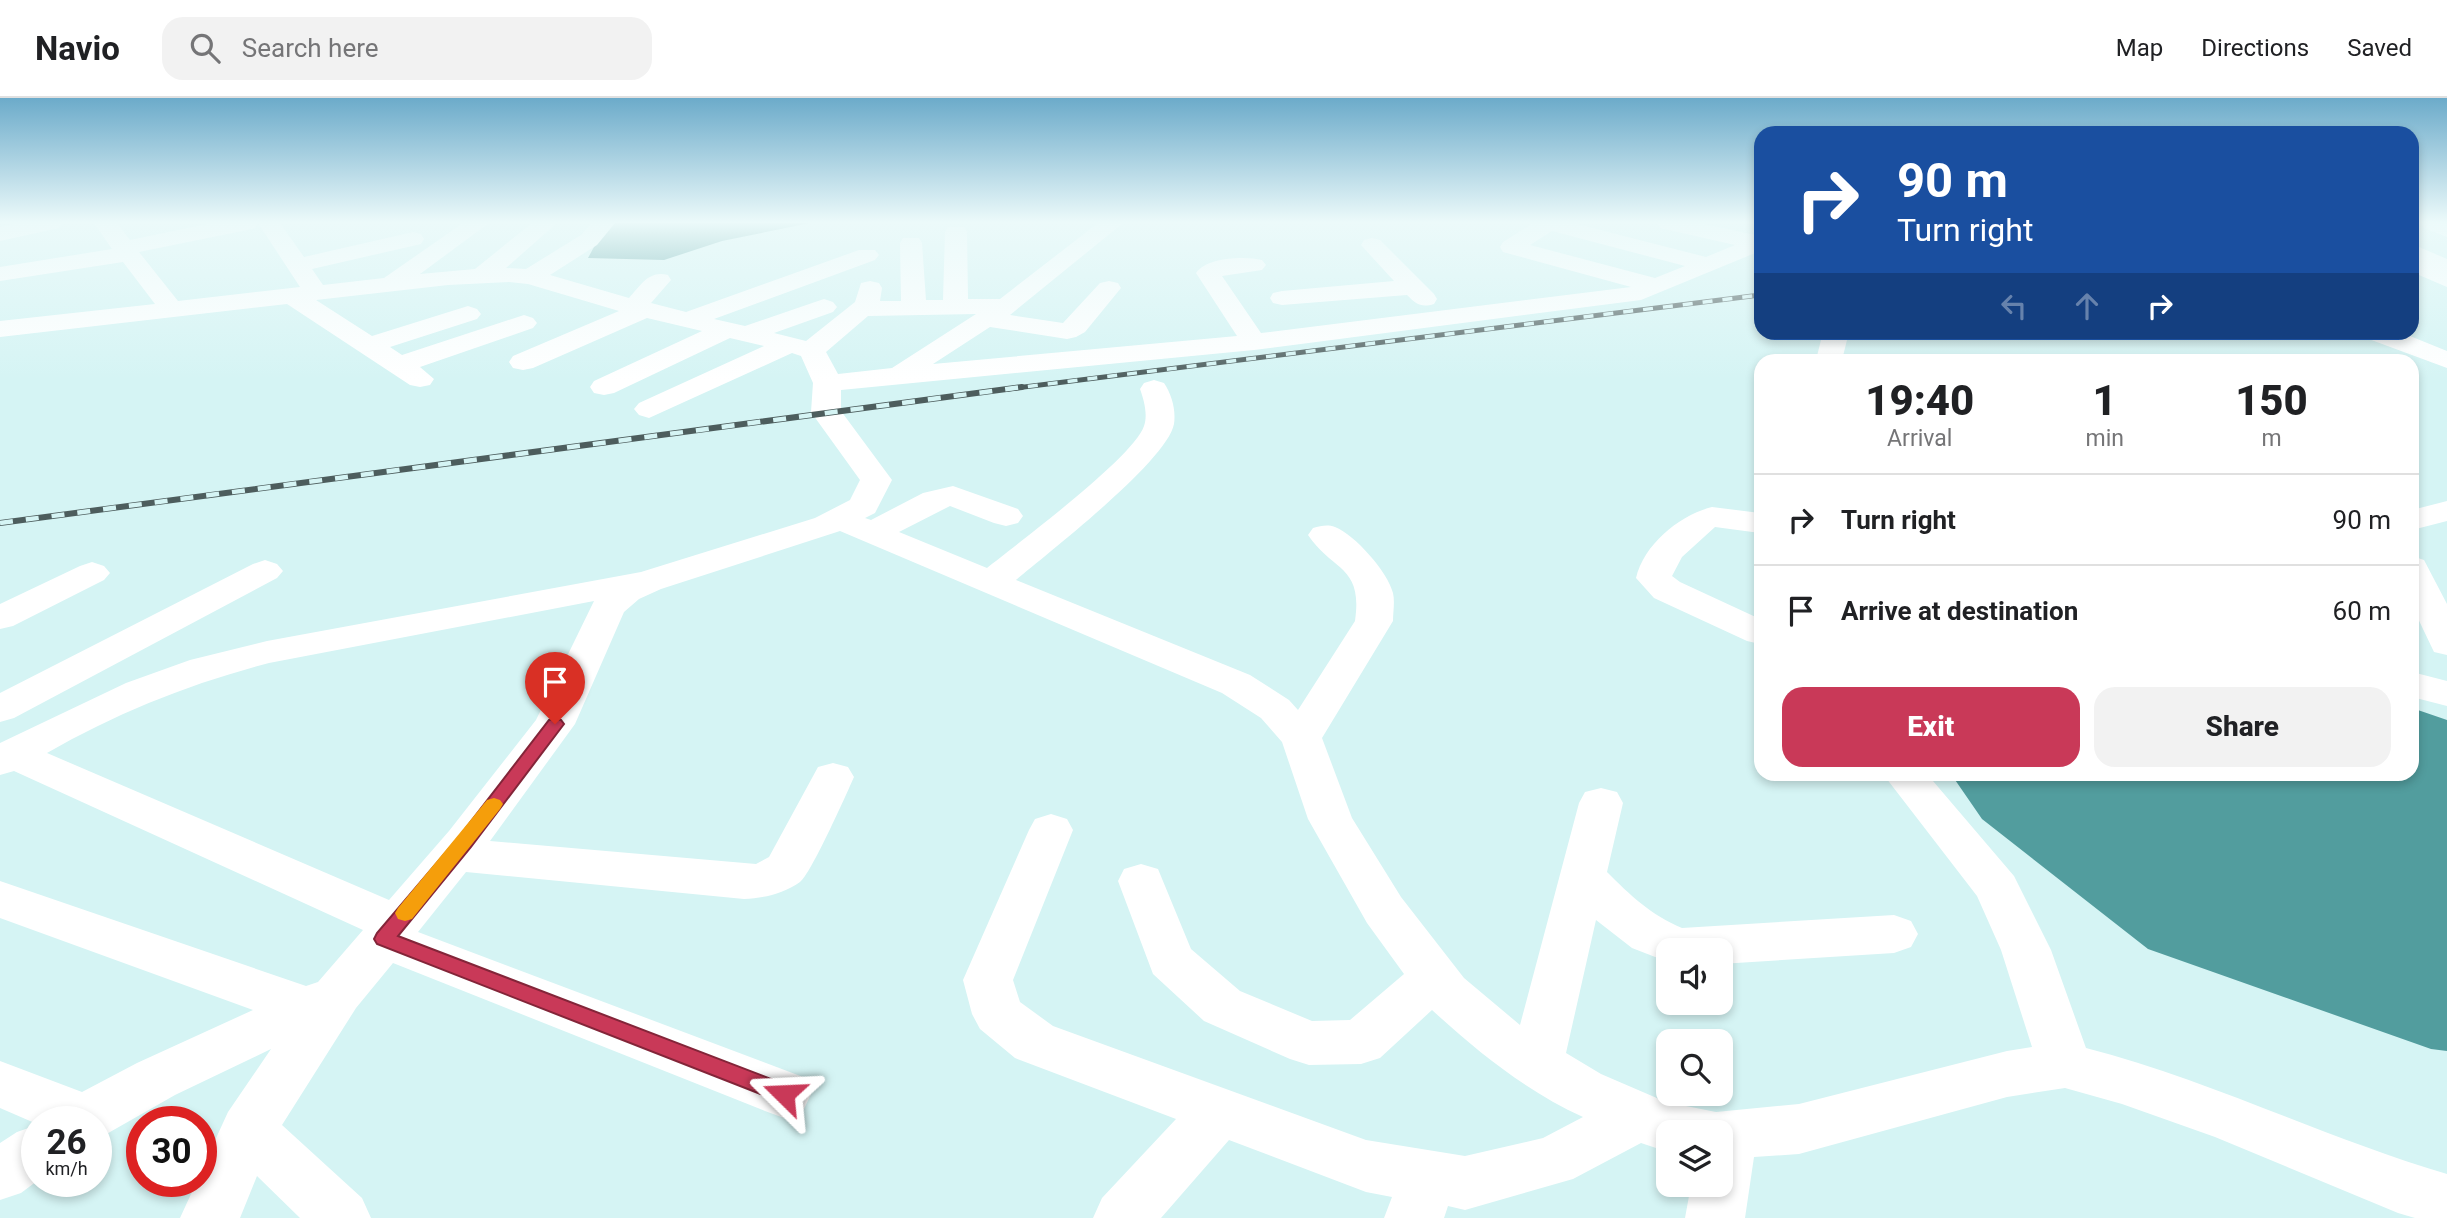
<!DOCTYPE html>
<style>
body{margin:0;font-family:Roboto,sans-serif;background:#f2f2f2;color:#202124;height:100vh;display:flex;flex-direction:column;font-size:26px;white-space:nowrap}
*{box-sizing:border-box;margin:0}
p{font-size:23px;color:#757577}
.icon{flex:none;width:38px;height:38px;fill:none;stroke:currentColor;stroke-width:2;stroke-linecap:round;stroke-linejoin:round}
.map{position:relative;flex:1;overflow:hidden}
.sheet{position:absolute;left:1754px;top:256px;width:665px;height:427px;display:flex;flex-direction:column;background:#fff;border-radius:21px;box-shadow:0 4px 10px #0003}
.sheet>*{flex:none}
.hud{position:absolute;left:1754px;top:28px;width:665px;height:214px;border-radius:21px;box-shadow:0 4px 10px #0003;background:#1a4fa0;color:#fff;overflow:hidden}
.fabs{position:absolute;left:1656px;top:840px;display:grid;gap:14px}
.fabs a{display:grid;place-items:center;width:77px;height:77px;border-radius:14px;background:#fff;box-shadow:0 4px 10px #0003;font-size:35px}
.speed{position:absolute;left:21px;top:1008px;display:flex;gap:14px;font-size:35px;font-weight:700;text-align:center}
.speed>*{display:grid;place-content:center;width:91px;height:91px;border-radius:50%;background:#fff;box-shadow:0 4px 10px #0003;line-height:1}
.speed small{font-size:18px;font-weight:400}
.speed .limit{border:10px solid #d22;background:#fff;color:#111}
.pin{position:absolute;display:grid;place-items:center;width:60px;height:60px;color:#fff;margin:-72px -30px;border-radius:50% 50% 50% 0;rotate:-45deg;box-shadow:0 0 7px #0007}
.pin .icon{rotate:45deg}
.me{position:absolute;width:77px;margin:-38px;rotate:291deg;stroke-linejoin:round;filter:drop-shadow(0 0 5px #0008)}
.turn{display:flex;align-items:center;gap:24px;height:147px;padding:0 28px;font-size:32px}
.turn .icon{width:91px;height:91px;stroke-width:2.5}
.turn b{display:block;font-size:49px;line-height:60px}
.lanes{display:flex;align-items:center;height:66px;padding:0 28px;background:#0003;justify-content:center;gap:35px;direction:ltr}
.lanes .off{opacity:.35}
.eta{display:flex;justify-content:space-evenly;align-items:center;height:119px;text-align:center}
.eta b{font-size:42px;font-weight:800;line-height:49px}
.button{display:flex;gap:14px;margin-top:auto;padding:14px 28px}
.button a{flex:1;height:80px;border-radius:21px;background:#c93958;color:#fff;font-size:28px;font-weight:800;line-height:80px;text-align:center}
.button a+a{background:#f2f2f2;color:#202124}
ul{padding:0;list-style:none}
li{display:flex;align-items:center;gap:21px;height:91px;padding:0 28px;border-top:2px solid #e0e0e0}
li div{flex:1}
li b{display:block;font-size:26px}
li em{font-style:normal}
header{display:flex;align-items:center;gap:42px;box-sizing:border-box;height:98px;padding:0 35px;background:#fff;border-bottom:2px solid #e0e0e0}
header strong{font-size:33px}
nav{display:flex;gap:38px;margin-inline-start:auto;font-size:24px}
.search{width:490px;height:63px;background:#f2f2f2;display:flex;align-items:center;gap:18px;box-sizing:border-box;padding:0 24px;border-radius:21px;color:#757577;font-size:26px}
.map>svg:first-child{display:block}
</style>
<header>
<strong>Navio</strong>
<div class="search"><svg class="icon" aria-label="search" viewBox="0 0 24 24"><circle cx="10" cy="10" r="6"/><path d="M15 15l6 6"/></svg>Search here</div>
<nav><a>Map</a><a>Directions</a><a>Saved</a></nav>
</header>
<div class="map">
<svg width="2447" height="1120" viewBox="0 0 2447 1120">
<rect width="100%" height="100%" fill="#d5f4f4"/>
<!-- water -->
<path fill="#529d9e" d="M607 125H810L722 143 664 162 588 160Z
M2412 610 2447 622V953L2431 951 2148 851 1982 721 1951 676H2412Z"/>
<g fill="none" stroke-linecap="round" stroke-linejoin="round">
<!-- minor -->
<path fill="#fff" fill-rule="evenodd" d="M18 125H62L59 130 0 143V129Z
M94 125H117L130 142 212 125H258L255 130 247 132 139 154 178 203 300 189 258 125H280L304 159 413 134 421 136 424 141 421 146 312 171 323 187 384 180 463 125H489L420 176 475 171 532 125H557L506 170 526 171 581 137 592 125H615L597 147 550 177 629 200C641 187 649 172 668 177L671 182 651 205 686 214 859 152H875L879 157 875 162 714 221 745 228 815 204 824 201 833 204 837 209 833 214 774 235 806 243 855 204 861 185 870 183 879 185 882 190 880 203H901L900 145 903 140H919L922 145 926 202H943L945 134 948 129H964L967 134 968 201H1000L1098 125H1123L1010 217 1063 225 1100 185 1109 183 1118 185 1121 190 1085 234 1076 239 1067 241 990 229 933 266 1237 238 1196 175C1207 159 1245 158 1262 162L1266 167 1262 172 1222 178 1261 235 1631 189 1503 154 1500 149 1503 144 1533 125H1573L1706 159 1735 147 1660 130 1657 125H1699L1760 138V153L1641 202 1254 252 841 292V313L892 382 875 415 865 420 871 422 923 395 953 388 1018 411 1023 418 1018 425 1006 428 994 425 950 408 899 434 987 470C1018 445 1134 359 1144 328 1148 317 1144 302 1140 291L1144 285 1154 282 1164 285C1172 297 1176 312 1174 326 1167 363 1049 454 1016 482L1250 577 1289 602 1298 612 1355 523C1363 467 1333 474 1308 437L1313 430C1321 428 1327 426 1335 429 1355 437 1388 474 1393 495 1395 504 1393 514 1393 523L1322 640 1352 720 1401 799 1464 880 1520 927 1579 705 1585 694 1601 690 1617 694 1623 705 1607 774C1630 797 1651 817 1682 830L1894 817 1911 823 1918 836 1911 849 1894 855 1720 866V852H1668V864L1632 850 1596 822 1566 955 1601 976 1666 1004 1716 1014 1799 1006 2007 953 2032 949 2001 852 1977 798 1883 676H1927L2014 778 2051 852 2086 950C2210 982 2325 1040 2447 1076V1120H2415L2398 1115 2215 1039 2122 1006 2065 990 2007 999 1799 1056 1754 1059 1745 1120H1685L1691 1087H1720V1034H1668V1054L1641 1045 1573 1081 1465 1112 1448 1108 1444 1120H1384L1392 1099 1366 1094 1229 1042 1161 1120H1093L1102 1100 1176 1021 1015 960 980 931 972 916 963 882 1029 732 1035 721 1051 716 1067 721 1073 732 1013 882 1020 904 1053 928 1366 1042 1465 1058 1543 1040 1583 1019C1526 993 1478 954 1432 912L1380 960 1361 966 1309 967 1290 961 1204 923 1153 876 1118 783 1124 771 1141 766 1158 771 1191 851 1240 893 1312 923 1350 922 1404 876 1367 825 1308 721 1282 644 1261 620 1222 595 840 433 661 491 639 501 624 514 575 626 490 743 756 766 769 759 818 669 833 665 848 669 854 679C846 697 811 776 800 784 783 796 764 800 744 801L466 774 418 834 803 979 811 996 803 1013 784 1020 765 1013 393 865 356 910 282 1027 362 1100 371 1120H300L257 1078 240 1120H180L197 1083H201V1073L228 1014 271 951 175 997 96 1042V1024L37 1026 0 1010V963L82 994 137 965 253 912 0 820V783L306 888 318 884 363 832 14 673 0 677V645L126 585 190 562 267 543 641 474 815 420 850 402 860 382 811 314 813 285 801 258 792 255 649 320 639 317 634 311 639 305 764 248 730 240 614 295 604 297 594 295 590 289 594 283 702 233 647 220 533 270 523 272 513 270 509 264 513 258 619 213 528 186 509 184 448 187 316 202 372 238 468 208 477 211 481 216 477 221 390 249 402 257 524 217 533 220 537 225 533 230 420 269 434 281 430 287 420 289 410 287 287 206 0 239V223L155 206 123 164 0 183V169L112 151ZM1552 133 1685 168 1655 180 1530 147ZM976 216 892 270 838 276 826 254 868 218ZM594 503 536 622 449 733 389 802 47 655C116 615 192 585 269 565Z
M1372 140 1380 142 1434 196 1437 201 1434 206C1421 210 1416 206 1407 197L1282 207 1273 205 1270 200 1273 195 1282 193 1394 183 1361 147 1364 142Z
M2412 158 2447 173V189L2412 174Z
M1823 234H1849L1842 262H1816Z
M2362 234H2400L2447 253V270L2366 240Z
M2447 403V423L2412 432V412Z
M1712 409 1760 415V435L1715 429 1682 459 1672 478 1680 484 1760 521V546L1747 543 1654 500 1636 480C1644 446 1680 417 1712 409Z
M2412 458 2424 462 2447 506V557L2434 554 2412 508Z
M265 462 277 466 283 473 277 480 14 620 0 624V595L253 466Z
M92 464 104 468 110 475 104 482 13 528 0 531V506L80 468Z
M2412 574 2447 583V608L2412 599Z
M37 1027V1083L21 1095 0 1102V1045L17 1034Z"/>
<!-- highway -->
<path fill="#fff" fill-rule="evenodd" d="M2421 125H2447V139L2424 130Z
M2412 146 2447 161V177L2412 162Z"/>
<defs>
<path id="rail-far1" d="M1008 291 1760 197"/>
<path id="rail" d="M0 425 1022 289"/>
</defs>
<!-- rail-far1 casing -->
<use href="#rail-far1" stroke="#4d5d5d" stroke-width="5"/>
<!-- rail casing -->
<use href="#rail" stroke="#4d5d5d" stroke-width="6"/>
<!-- rail-far1 -->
<use href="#rail-far1" stroke="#d5f4f4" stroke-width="3.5" stroke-dasharray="10" stroke-linecap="butt"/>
<!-- rail -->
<use href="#rail" stroke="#d5f4f4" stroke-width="4.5" stroke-dasharray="13" stroke-linecap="butt"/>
</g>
<!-- sky -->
<linearGradient id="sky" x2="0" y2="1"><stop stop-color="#6cabca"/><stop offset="0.44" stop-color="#ecfafa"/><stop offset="1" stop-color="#ecfafa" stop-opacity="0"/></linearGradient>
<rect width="2447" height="282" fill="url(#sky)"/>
<!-- route -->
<path fill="#c93958" stroke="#832539" stroke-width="2" d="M555 621 561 622 564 626 561 630 471 749 398 838 792 989 795 996 792 1002 784 1005 776 1002 377 846 374 841 377 835 458 740 549 622Z"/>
<!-- slow -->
<path fill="#f59e0b" d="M494 700 500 702 503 706 500 711 412 821 405 823 398 821 395 815 398 810 487 702Z"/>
</svg>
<div class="fabs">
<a><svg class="icon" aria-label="sound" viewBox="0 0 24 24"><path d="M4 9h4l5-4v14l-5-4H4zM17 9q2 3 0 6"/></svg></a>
<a><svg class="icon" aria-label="search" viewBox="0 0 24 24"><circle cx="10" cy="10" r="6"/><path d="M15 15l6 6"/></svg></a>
<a><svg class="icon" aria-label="layers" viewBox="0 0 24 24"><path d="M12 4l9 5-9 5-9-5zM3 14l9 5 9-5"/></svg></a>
</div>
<div class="speed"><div>26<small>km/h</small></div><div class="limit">30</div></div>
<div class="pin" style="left:555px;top:626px;background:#d93025"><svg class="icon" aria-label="arrive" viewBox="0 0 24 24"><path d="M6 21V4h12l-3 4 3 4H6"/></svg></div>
<svg class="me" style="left:784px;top:996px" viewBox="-20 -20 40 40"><path d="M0-17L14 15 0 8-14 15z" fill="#c93958" stroke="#fff" stroke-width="4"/></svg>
<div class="hud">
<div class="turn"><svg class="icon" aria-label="right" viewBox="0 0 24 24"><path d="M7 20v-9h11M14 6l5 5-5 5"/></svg><div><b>90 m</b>Turn right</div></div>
<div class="lanes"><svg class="icon off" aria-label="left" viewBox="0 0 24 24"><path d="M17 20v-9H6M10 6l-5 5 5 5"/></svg><svg class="icon off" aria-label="ahead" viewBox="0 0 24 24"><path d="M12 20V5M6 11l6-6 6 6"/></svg><svg class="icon" aria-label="right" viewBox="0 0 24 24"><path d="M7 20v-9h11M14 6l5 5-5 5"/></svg></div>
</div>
<section class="sheet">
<div class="eta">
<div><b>19:40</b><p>Arrival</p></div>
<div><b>1</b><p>min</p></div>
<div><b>150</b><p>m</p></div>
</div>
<ul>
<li><svg class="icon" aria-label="right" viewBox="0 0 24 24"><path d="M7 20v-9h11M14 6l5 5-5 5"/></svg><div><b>Turn right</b></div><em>90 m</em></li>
<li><svg class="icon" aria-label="arrive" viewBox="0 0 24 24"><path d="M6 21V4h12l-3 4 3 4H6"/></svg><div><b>Arrive at destination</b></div><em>60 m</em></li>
</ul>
<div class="button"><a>Exit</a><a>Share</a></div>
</section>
</div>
